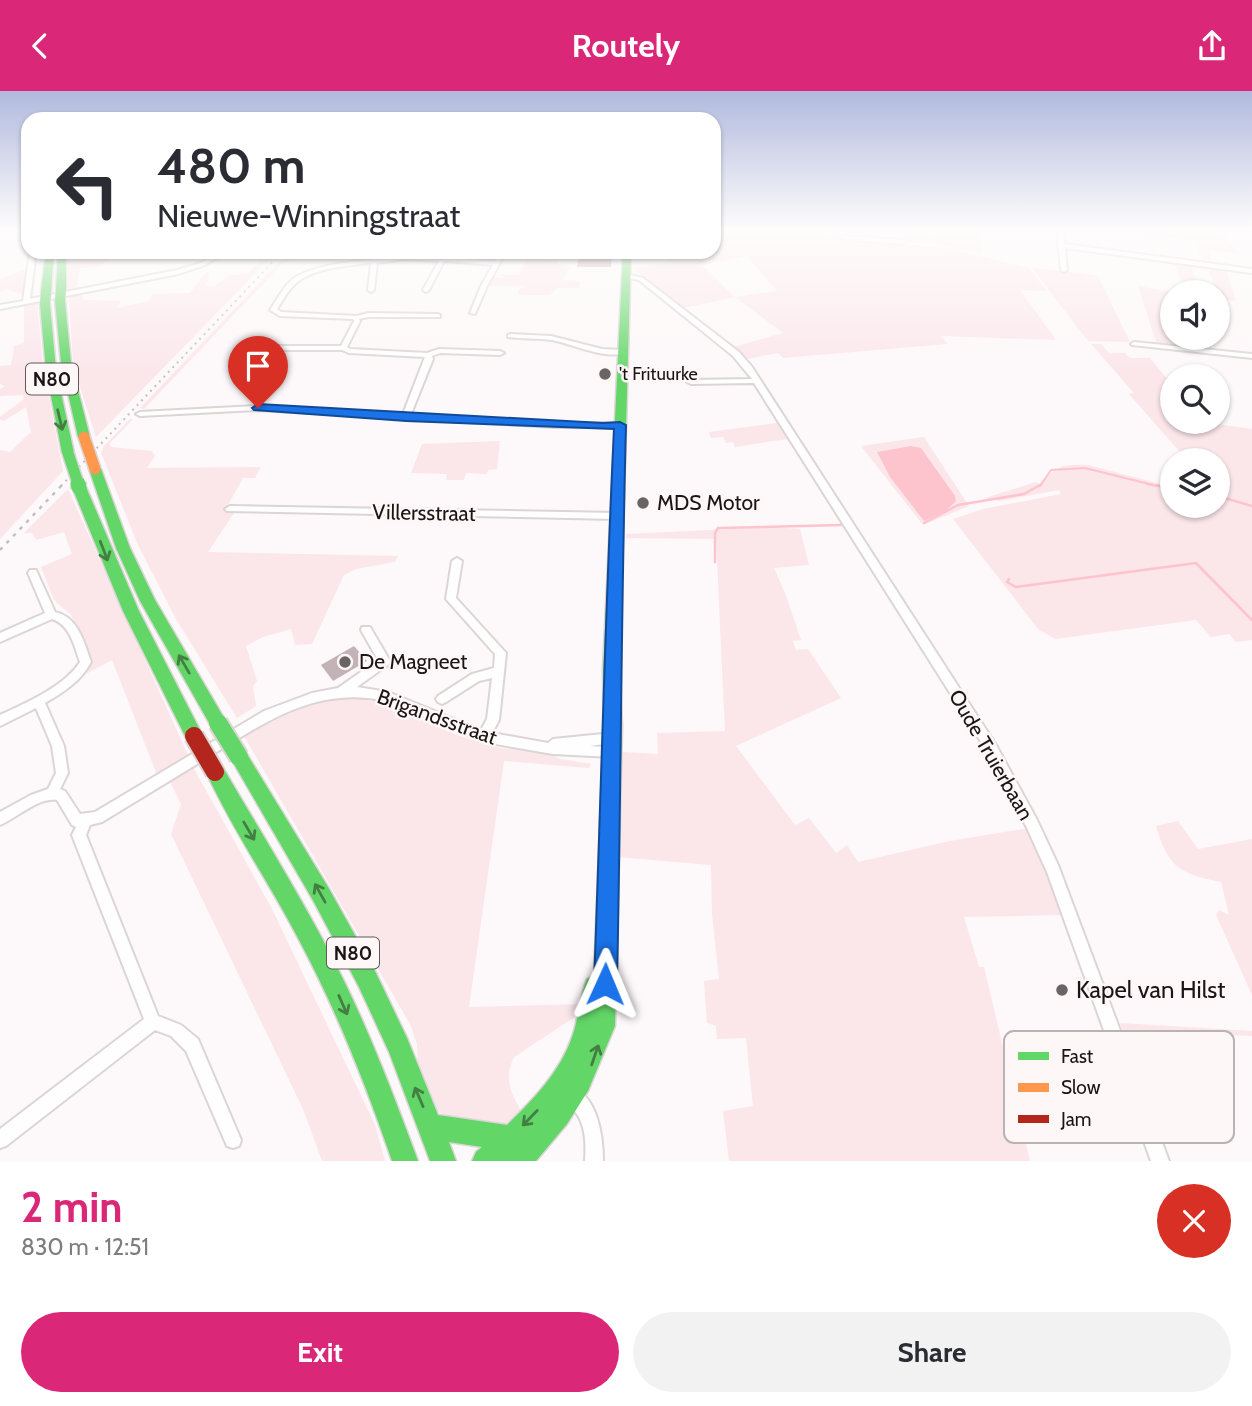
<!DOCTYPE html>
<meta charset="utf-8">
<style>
body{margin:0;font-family:Cabin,sans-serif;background:#f2f2f3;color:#2b2b33;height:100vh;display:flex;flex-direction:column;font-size:26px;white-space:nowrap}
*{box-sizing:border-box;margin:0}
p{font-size:23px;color:#7c7c81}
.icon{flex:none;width:38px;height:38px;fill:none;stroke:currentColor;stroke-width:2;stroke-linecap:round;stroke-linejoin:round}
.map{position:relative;height:1070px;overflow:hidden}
.details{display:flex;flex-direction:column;background:#fff;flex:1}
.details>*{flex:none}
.banner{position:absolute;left:21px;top:21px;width:700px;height:147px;border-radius:21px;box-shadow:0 2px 5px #0004;background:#fff;color:#2b2b33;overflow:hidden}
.fabs{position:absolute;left:1160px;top:189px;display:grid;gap:14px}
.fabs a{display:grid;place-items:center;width:70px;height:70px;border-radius:50%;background:#fff;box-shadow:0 2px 5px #0004;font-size:35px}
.pin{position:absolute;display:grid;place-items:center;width:60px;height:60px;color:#fff;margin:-72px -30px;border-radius:50% 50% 50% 0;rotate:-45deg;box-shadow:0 0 7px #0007}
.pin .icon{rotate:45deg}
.me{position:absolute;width:77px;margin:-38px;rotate:1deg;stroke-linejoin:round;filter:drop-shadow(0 0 5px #0008)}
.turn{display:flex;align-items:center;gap:24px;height:147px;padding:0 21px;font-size:32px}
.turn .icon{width:91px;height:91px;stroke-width:2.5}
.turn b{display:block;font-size:49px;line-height:60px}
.round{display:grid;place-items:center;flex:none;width:74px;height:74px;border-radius:37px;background:#f2f2f3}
.summary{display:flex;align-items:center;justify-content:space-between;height:119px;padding:0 21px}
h1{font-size:42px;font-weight:800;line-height:52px;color:#db2777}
.primary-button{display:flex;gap:14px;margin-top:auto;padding:14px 21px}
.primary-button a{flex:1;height:80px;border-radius:42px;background:#db2777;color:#fff;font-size:28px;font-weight:800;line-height:80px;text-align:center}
.primary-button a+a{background:#f2f2f3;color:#2b2b33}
header{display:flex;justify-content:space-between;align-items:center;height:91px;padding:0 21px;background:#db2777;color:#fff;font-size:32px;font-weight:800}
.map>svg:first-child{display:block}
</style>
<header><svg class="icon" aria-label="back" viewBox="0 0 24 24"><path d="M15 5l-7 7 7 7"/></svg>Routely<svg class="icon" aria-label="share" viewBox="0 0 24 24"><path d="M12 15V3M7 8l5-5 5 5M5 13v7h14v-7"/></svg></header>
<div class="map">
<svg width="1252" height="1070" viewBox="0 0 1252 1070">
<rect width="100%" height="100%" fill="#fdf8f9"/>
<!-- green -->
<path fill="#fbe6ea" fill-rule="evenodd" d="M714 139H838V146H822L946 157 1029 177 1047 200 1020 199 1056 249 941 245 948 253 783 267 778 262 746 268 733 256 783 242 735 206 683 217 633 177 670 171 666 162 714 161ZM747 165 777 200 735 206 702 174Z
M903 139 936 143 937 139H981L982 163 935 153 906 151Z
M1110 139H1219L1238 162 1208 159 1213 174 1204 173 1195 150Z
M68 161H117L100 176 80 177 76 200 67 201Z
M321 161H331L324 166 285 170 144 318 140 317 285 165Z
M530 161H537L535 168 559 169 557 173 570 175 563 189 580 190 579 197H557L550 204H518V199L527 195H490L494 186 507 187 496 183 519 184Z
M240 163 272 165 96 346 73 274 69 204 80 202 84 209 121 210 117 217 149 210 153 203 190 202 206 181H208L209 188 204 195H215L230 184 248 183 259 171V167Z
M1174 171 1190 173 1198 192 1214 194 1207 175 1226 178 1236 210 1218 208V201H1185Z
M1032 177C1055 179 1075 181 1098 185L1130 251 1088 250Z
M27 178V202L23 204 6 198 0 201V188Z
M1138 195 1172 201V247H1181V256L1157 254Z
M37 209 43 275 63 380 0 448V359L10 361 31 341 26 316 4 330 0 329V326L24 308 23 304 0 305V298L5 295 0 293V275L11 274 14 255 24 252V214L1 218Z
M1091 253H1101L1109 262H1125L1130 267H1150L1172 294V331H1202L1252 338V414L1223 407 1252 416V549L1236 551 1229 543 1211 546 1196 529 1055 548 1038 538 953 428 983 418 1061 403 1059 399 1000 410 985 407 1036 391 1039 393C1059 375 1060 373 1088 374L1172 396V415H1218V369H1187L1129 303 1134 302Z
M130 328H133L109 353 111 356 152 360 155 365 147 377 261 376 255 387H243L224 421 234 422 208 461 398 465 395 471 356 478 344 484 312 553 295 554 291 538 263 546 246 555 257 590 253 595 256 615 237 627 176 528 138 454 101 362 104 355Z
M777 332 787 348 735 356 733 351 726 352 723 346 711 347 709 341Z
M924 346 969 415 923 434 861 355Z
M500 350 497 378 488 379 487 383 466 382 464 389H446L447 383 411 382 422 353Z
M68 398 188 664 157 684 112 569 86 583 92 570 71 524 54 509 41 476 72 463 64 441 36 449 32 442H24Z
M772 436 800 438 809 474 774 477 785 502 801 549 793 550 796 559 808 558 841 607 736 655 795 734 809 727 836 762 847 754 858 771 950 750 1029 737 1061 824 964 826 979 876H984L1030 1070H729L723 1020 753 1015 746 947 717 948 716 935 707 932 704 890 719 888 712 823 711 774 617 766 622 661 658 663 657 642 725 640 716 448 626 447V443Z
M349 606 383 612 457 644 500 657 548 662 560 668 591 673 589 677 504 670 469 916 585 913 584 920 514 966C504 987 510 1002 522 1021L502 1036 447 1026 436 1019 418 977 417 953 410 933 244 645 306 614Z
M193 676 272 818 375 1034 385 1070H322L303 1018 171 743 181 713 169 689Z
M1178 730 1198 758 1252 748V904L1216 824 1219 819 1229 824 1221 791C1181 783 1168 777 1156 735Z
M1120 932 1252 940V945L1123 939Z"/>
<!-- water -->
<path fill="#fec4ce" d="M911 355 921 357 955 405 956 410 946 420 924 430 890 386 877 361Z"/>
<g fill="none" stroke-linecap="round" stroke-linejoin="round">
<!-- stream-far1 -->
<path stroke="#fec4ce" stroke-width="2" d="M1040 395 1051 379 1085 377 1157 395"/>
<!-- stream -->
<path stroke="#fec4ce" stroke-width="2.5" d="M1147 393 1172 397
M1218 405 1252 415
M924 432 958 414 1024 403 1042 393
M715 471V442L718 437 841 434
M1009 488 1007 491 1016 496 1196 472 1252 529"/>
</g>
<!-- building -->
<path fill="#c3b2b6" d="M612 162 611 176H577L580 163Z
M354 555 367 570 333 590 321 574Z"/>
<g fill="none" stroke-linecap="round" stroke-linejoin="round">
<defs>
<path id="street" d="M838 139H844L845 145 903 149 906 151 903 153 842 148 839 146Z
M1057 139H1063L1064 153 1252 178V182L1065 157 1067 179 1064 181 1061 179Z
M30 161H36L30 208 177 179 201 172 218 161H266L269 163 266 165 221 164 205 174 178 183 0 218V214L23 210Z
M300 161H318L289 166 286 164Z
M406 161H412L410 164 495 170 500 161H506L487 195 475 223 470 222 481 195 493 174 444 170 429 199 426 201 423 199 439 170 407 168 377 172 374 199 371 201 368 199 371 172C348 175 315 176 296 192 288 199 283 209 277 218L281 221 357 225 368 222 438 223 440 224V226H368L359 228 360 230 347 256 350 258 427 262 439 258 500 260 504 262 500 264 440 262 432 265 433 268 411 323 555 332H620L624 334 623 336H555L258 319 140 325 136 323 140 321 258 315 403 323 425 266 349 262 342 259H244L240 257 244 255H341L354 230 353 228 280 225 270 219C277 209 283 196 293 188 316 171 372 169 400 166L404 165Z
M626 183 643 187 739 261 752 276 996 654 1037 729 1058 774 1169 1070H1151L1047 781 1027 737 988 662 754 292 691 293 687 291 691 289 752 288 733 265 639 189 624 186 623 185Z
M510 243 551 245 602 258 623 259 627 261C607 270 573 253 552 249 537 247 522 248 508 246V244Z
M1134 251 1252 263V267L1132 254 1131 253Z
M230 415 617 422 622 425 617 428 227 420 225 418Z
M457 467 462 470 456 507 506 562 499 629 492 642 548 652 553 648 613 642 617 643 619 647 617 651 590 655 616 657 618 661 616 665 612 666 553 663 484 651 386 610C316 594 264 632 207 667 172 688 137 710 102 731L90 734 86 744 158 925 181 934 198 948 241 1049 239 1055 233 1057 227 1055 186 960 171 945 155 939 6 1055 0 1057V1038L144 928 72 744 76 736 72 734 57 709C38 706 17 727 0 734V721L31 704 48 698 56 682 52 655 36 617 0 635V624C26 612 65 595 80 571 74 554 70 534 52 528L0 551V542L45 522 28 482 30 479H36L55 521C78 526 84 551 91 571 81 590 64 601 45 612L64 655 68 682 60 698 65 700 80 723 95 721 264 620 312 602 338 597 378 569 361 539 362 536H370L390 570 389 573 357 596 388 601 481 639 487 628 492 587 479 590 446 611 442 613 438 611 436 608 438 605 472 583 494 577 495 563 446 508 452 470Z
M571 995C598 1006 603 1045 603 1070H585C586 1054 586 1037 577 1023 572 1016 566 1011 563 1003L565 997Z"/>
<path id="fast" d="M46 161H54L51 201 46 204 41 201Z
M58 161H66V198L61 201 56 198Z
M623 161H631L619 579 622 634 615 935 588 1000 567 1033 536 1070H472L476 1061 482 1056 449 1051 456 1070H430L389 961 359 896 314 811 230 666 233 660 239 658 245 660 328 796 375 880 407 947 438 1024 507 1034C533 1009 560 981 572 946 579 927 579 907 587 888L594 885 604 634 603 579Z
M60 207 65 210 71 272 90 346 84 350 78 346 61 272 55 210Z
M45 210 50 213 56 279 74 362 68 366 62 362 46 279 40 213Z
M95 374 101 378 130 457 155 509 224 627 227 632 224 637 218 640 212 637 140 510 116 457 89 378Z
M79 392 86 396 139 520 203 645 200 651 194 653 188 651 123 520 72 396Z
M215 673 222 675C263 745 307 815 343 888 372 947 395 1008 418 1070H392C366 994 337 920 299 849 270 793 232 738 206 681L208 675Z"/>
</defs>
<!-- street casing -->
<use href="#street" stroke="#dcd5d6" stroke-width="4"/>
<!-- fast casing -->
<use href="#fast" stroke="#dcd5d6" stroke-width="3"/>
<!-- street -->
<use href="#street" fill="#fffefe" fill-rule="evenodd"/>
<!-- fast -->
<use href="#fast" fill="#63d668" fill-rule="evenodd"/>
<!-- rail-far1 -->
<path stroke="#c2c1c1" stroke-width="2" stroke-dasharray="2 4.5" stroke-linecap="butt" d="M61 395 282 161"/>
<!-- rail -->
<path stroke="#c2c1c1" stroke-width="2.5" stroke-dasharray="3.5 6" stroke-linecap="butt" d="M0 459 63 393"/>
<defs>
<path id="street-bridge" d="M266 163 289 164"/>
<path id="fast-bridge-far3" d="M60 210 61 198
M45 213 46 201"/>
<path id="fast-bridge-far2" d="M68 362 79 395"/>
<path id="fast-bridge-far1" d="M78 393 79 396"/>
<path id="fast-bridge" d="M218 632 239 666"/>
<path id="slow-bridge" d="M84 346 95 378"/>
<path id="jam-bridge" d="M194 645 215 681"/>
</defs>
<!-- street-bridge casing -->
<use href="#street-bridge" stroke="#dcd5d6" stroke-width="8" stroke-linecap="butt"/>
<!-- fast-bridge-far3 casing -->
<use href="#fast-bridge-far3" stroke="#dcd5d6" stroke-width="11" stroke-linecap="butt"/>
<!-- fast-bridge-far2 casing -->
<use href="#fast-bridge-far2" stroke="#dcd5d6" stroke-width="14" stroke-linecap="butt"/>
<!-- fast-bridge-far1 casing -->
<use href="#fast-bridge-far1" stroke="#dcd5d6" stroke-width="18" stroke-linecap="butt"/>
<!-- fast-bridge casing -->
<use href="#fast-bridge" stroke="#dcd5d6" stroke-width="22" stroke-linecap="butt"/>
<!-- slow-bridge casing -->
<use href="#slow-bridge" stroke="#dcd5d6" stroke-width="14" stroke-linecap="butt"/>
<!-- jam-bridge casing -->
<use href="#jam-bridge" stroke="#dcd5d6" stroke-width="22" stroke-linecap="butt"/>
<!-- street-bridge -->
<use href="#street-bridge" stroke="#fffefe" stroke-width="6"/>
<!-- fast-bridge-far3 -->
<use href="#fast-bridge-far3" stroke="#63d668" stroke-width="10"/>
<!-- fast-bridge-far2 -->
<use href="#fast-bridge-far2" stroke="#63d668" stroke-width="11"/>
<!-- fast-bridge-far1 -->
<use href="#fast-bridge-far1" stroke="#63d668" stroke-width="15"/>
<!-- fast-bridge -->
<use href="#fast-bridge" stroke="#63d668" stroke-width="18"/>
<!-- slow-bridge -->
<use href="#slow-bridge" stroke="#ff974d" stroke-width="11"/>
<!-- jam-bridge -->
<use href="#jam-bridge" stroke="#b3261e" stroke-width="18"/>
</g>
<!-- one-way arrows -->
<defs><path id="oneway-shaft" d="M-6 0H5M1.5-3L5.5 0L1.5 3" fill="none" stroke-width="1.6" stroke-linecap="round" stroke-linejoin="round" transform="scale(1.75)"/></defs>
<g stroke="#437f43">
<use href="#oneway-shaft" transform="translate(60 329) rotate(77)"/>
<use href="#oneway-shaft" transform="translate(104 460) rotate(69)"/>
<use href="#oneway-shaft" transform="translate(184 573) rotate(-120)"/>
<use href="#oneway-shaft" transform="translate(249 740) rotate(60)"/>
<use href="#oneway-shaft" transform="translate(320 802) rotate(-119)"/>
<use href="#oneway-shaft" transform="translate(343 914) rotate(66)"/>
<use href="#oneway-shaft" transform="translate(595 964) rotate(-71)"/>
<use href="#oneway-shaft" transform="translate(419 1006) rotate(-113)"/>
<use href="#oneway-shaft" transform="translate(530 1027) rotate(134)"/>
</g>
<!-- sky -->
<linearGradient id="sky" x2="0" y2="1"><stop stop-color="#b1bade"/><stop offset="0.48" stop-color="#fefcfc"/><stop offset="1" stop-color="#fefcfc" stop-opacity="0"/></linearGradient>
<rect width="1252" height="289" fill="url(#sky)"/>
<!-- route -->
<path fill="#1a73e8" stroke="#114b97" stroke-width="2" d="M258 313 603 332 620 331 626 334C621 521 621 707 617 893L613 901 605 905 597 901 594 893C601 708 605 523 614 338L406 330 254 319 252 317Z"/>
<!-- markers -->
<g fill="#6a6465" stroke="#fef7f8" stroke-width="2.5">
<circle cx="605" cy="283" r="7"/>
<circle cx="643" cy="412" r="7"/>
<circle cx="345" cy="571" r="7"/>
<circle cx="1062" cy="899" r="7"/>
</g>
<g text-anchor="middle" stroke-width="5" stroke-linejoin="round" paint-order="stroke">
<!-- far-poi labels -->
<g font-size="18" fill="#1b1516" stroke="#fef7f8" text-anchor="start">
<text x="619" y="289">'t Frituurke</text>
</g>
<!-- shield labels -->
<g fill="#fef7f8" stroke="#5f595a" stroke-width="2">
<rect x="26" y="272.5" width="52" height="31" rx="5"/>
<rect x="327" y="846.5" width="52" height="31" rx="5"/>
</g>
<g font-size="19" font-weight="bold" fill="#1b1516">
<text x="52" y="295">N80</text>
<text x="353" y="869">N80</text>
</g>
<!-- poi labels -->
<g font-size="21" fill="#1b1516" stroke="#fef7f8" text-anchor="start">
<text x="657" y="419">MDS Motor</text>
<text x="359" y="578">De Magneet</text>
</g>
<!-- street labels -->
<g font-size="21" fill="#1b1516" stroke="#fef7f8">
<text transform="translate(424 422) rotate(1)" y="7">Villersstraat</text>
<text transform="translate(437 626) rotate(20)" y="7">Brigandsstraat</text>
<text transform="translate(991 664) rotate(60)" y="7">Oude Truierbaan</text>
</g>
<!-- near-poi labels -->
<g font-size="24" fill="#1b1516" stroke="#fef7f8" text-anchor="start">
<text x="1076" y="907">Kapel van Hilst</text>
</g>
</g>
<!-- legend -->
<rect x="1004" y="940" width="230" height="112" rx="10" fill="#fef7f8" stroke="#bab3b4" stroke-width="2"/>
<rect x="1018" y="961" width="31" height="8" fill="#63d668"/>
<rect x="1018" y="992" width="31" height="9" fill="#ff974d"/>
<rect x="1018" y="1024" width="31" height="8" fill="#b3261e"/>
<g font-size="19" fill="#1b1516">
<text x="1061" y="972">Fast</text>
<text x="1061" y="1003">Slow</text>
<text x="1061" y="1035">Jam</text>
</g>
</svg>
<div class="fabs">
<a><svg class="icon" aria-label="sound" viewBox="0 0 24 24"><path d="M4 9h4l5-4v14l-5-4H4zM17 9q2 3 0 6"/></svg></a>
<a><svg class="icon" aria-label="search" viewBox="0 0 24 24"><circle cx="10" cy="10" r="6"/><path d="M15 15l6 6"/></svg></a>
<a><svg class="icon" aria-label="layers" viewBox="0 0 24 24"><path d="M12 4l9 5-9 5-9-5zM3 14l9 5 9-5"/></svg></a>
</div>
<div class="pin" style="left:258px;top:317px;background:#d93025"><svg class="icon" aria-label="arrive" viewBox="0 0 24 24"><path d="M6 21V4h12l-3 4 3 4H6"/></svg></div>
<svg class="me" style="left:605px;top:893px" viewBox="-20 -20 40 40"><path d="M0-17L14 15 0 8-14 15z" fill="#1a73e8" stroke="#fff" stroke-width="4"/></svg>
<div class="banner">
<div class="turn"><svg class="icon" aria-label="left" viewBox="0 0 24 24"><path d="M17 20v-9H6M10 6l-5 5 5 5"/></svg><div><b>480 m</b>Nieuwe-Winningstraat</div></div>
</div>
</div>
<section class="details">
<div class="summary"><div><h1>2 min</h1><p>830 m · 12:51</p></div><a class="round" style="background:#d93025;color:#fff"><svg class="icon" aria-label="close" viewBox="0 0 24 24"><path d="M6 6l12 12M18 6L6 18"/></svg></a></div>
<div class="primary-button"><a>Exit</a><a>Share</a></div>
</section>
